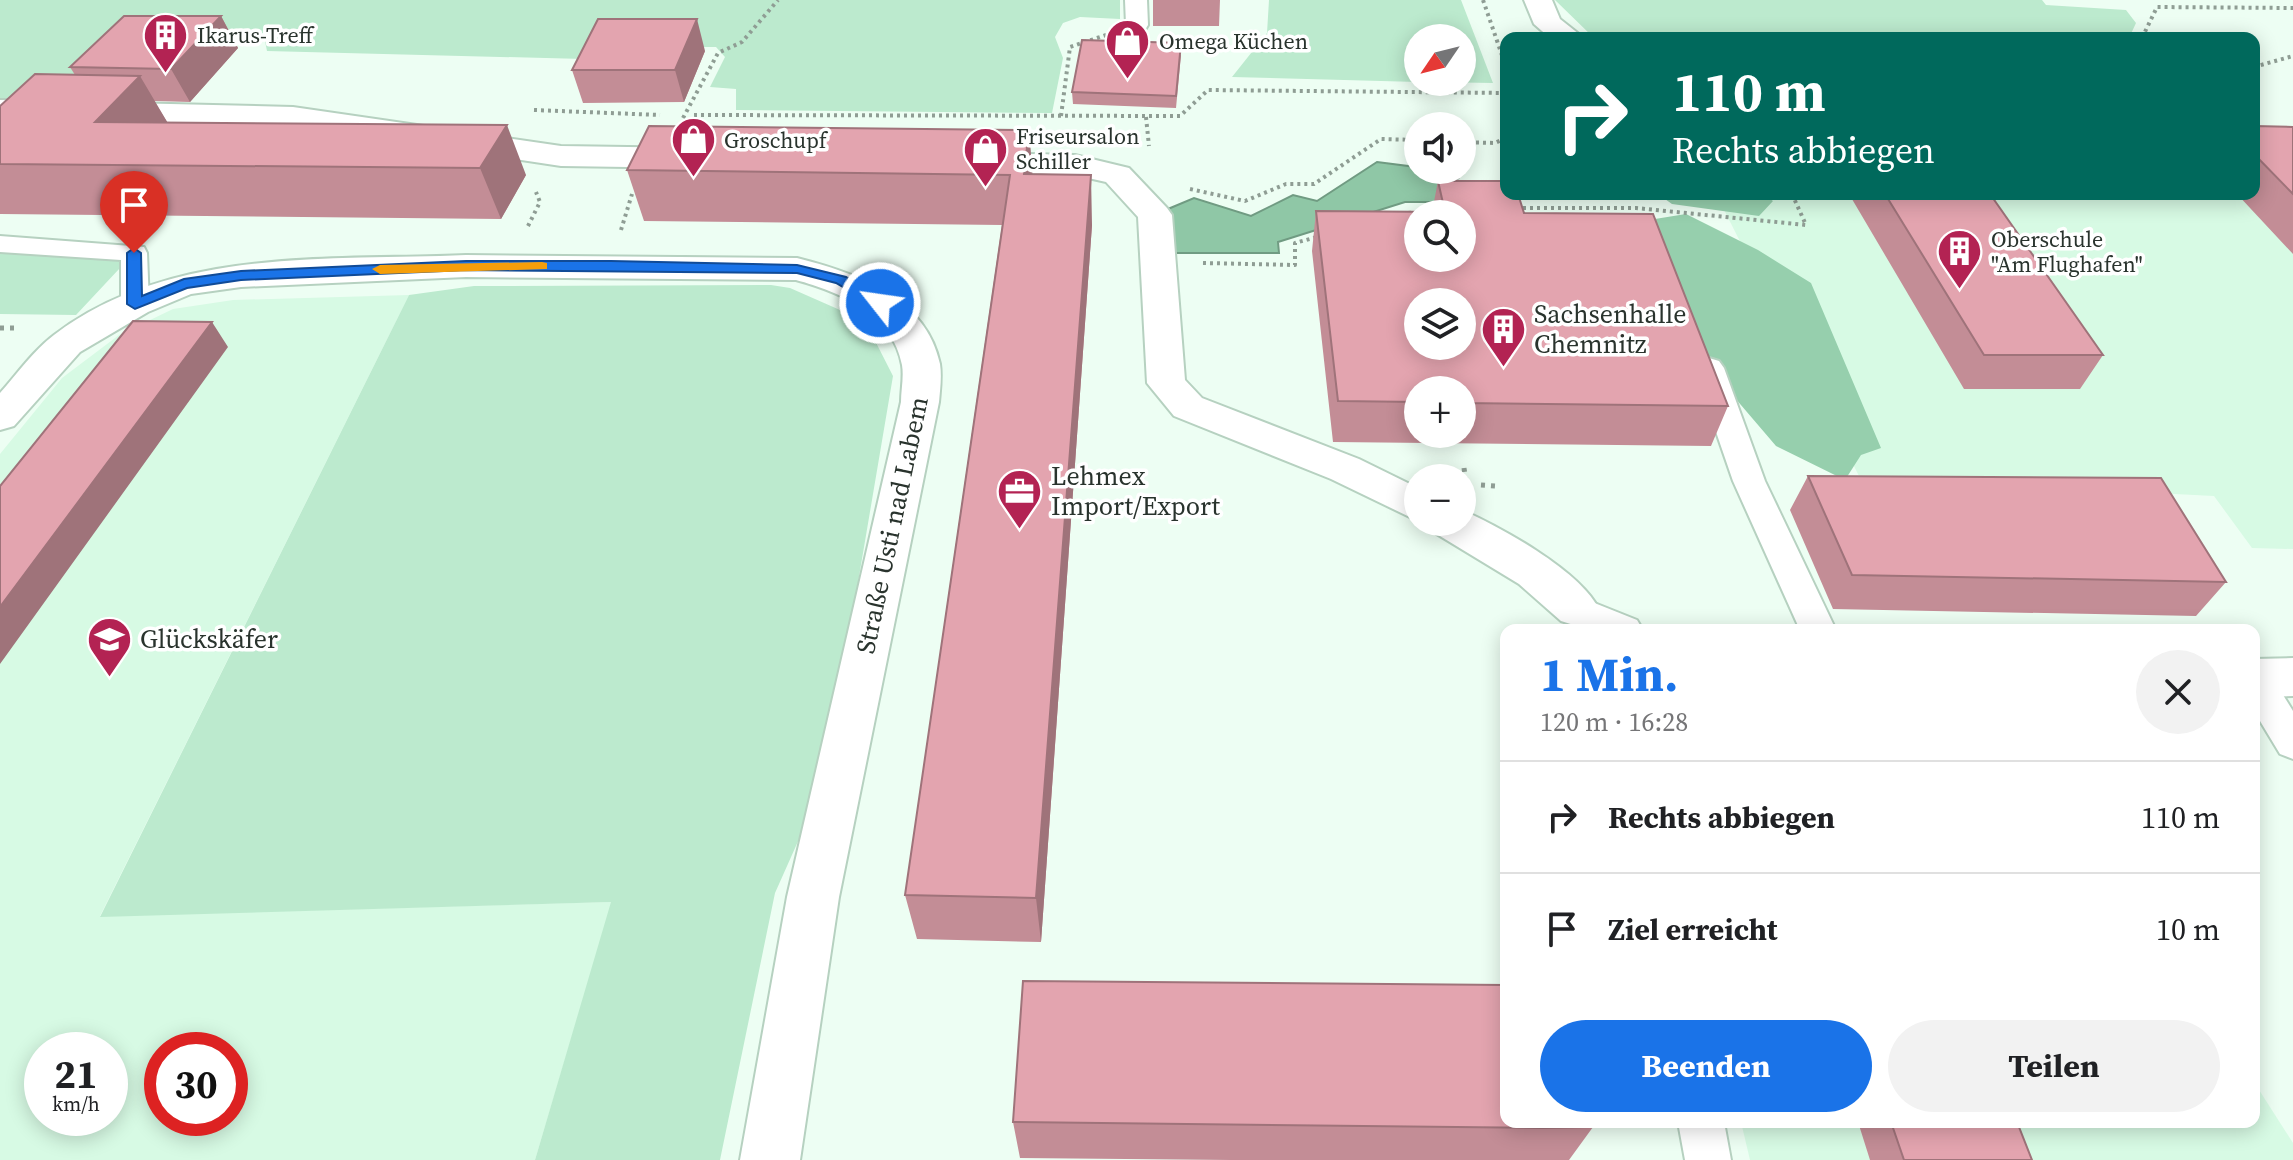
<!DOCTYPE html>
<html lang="de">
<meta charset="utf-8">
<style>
body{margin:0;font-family:"Source Serif 4",serif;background:#f2f2f2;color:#202124;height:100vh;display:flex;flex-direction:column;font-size:30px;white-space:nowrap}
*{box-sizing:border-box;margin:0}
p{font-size:26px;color:#757577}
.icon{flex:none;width:44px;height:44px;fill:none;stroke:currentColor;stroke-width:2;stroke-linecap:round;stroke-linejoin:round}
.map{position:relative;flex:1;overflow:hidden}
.drawer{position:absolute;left:1500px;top:624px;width:760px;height:504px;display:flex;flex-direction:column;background:#fff;border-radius:16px;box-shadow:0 4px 20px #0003}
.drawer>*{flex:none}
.top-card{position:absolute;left:1500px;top:32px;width:760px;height:168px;border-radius:16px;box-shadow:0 4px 20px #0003;background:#00695c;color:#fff;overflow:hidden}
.needle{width:52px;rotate:235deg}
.fabs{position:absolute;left:1404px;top:24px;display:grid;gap:16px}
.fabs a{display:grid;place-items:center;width:72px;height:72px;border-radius:50%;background:#fff;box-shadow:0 4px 20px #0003;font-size:40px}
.speed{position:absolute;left:24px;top:1032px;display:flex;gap:16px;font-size:40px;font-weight:700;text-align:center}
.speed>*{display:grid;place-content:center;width:104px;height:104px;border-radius:50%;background:#fff;box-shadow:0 4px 20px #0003;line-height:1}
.speed small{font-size:20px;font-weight:400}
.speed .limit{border:12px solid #d22;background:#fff;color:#111}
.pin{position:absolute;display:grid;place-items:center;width:68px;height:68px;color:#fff;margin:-82px -34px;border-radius:50% 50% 50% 0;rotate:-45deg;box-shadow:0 0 8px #0007}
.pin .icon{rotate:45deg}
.me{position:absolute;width:88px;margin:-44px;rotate:300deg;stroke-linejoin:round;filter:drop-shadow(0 0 6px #0008)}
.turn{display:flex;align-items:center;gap:28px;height:168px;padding:0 40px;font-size:36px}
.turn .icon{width:104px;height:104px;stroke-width:2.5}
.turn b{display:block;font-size:56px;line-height:68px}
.round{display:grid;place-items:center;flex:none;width:84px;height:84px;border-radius:42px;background:#f2f2f2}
.headline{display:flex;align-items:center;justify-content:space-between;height:136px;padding:0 40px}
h1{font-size:48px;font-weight:700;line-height:60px;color:#1a73e8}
.action{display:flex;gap:16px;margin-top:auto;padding:16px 40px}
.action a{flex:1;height:92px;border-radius:48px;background:#1a73e8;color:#fff;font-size:32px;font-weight:700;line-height:92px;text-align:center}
.action a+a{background:#f2f2f2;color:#202124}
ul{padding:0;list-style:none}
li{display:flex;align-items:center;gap:24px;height:112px;padding:0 40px;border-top:2px solid #e0e0e0}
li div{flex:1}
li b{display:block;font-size:30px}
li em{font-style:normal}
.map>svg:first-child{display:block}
</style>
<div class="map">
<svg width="2293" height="1160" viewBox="0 0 2293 1160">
<rect width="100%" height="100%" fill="#edfef3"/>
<!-- built -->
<path fill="#d7fae4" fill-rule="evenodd" d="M2293 154V549L2252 548 2214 496 1860 478 1716 194H2254Z
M409 295 100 916 612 902 535 1160H0V454L62 378 119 335 173 309 233 300ZM42 1050H110V1118H42ZM162 1050H230V1118H162Z
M2254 1082 2293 1143V1160H1750L1741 1122H2254Z"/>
<!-- green -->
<path fill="#bceace" d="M0 0H1120V19L1080 17 1063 23 1055 37 1063 58 1052 113 736 110V89L710 87 725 57 716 47H607L584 59 267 51 265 41 105 42 52 97 0 105Z
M1269 0H1461L1493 83 1433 82H1462V38H1418V82L1232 77 1267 33Z
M1555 0H2042L2046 5 2126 10 2136 23 2129 38H1594Z
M0 244 134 253 76 315 0 314Z
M771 285 790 288 865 321 893 376 824 783 775 893 720 1160H535L611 902 100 917 409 295 474 286Z"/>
<!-- forest -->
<path fill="#96cfad" d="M1658 194H1763L1773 201 1759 216 1672 204Z
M1686 214 1758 250 1811 283 1881 448 1861 455 1845 480 1776 446 1723 384 1659 256 1630 223Z"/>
<!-- water -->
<path fill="#8fc7a6" stroke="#709b82" stroke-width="2" d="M1377 162 1439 170 1445 202H1405L1278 242 1279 253H1173L1168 209 1194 198 1251 216 1293 195 1317 201Z"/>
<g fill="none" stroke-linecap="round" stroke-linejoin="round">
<defs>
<path id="service" d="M1125 0H1147L1148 25 1145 30 1137 32 1126 25Z
M0 236 144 247 147 253 149 304 145 310H125L121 304V260L0 252Z
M1709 358 1719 361 1724 368 1765 481 1836 630H1800L1733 481 1694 368 1699 361Z
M1577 596 1637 620 1643 630C1616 630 1575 637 1560 609L1565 600Z
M2254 664 2267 669 2293 711V759L2280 754 2254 711Z
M1678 1122H1724L1731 1160H1685Z"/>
<path id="pedestrian" d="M0 100 293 107 561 146 695 148 706 151 711 158 706 165 695 168 561 166 293 125 0 118Z
M971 153 1075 155 1129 168 1167 208 1172 215 1185 380 1202 398 1359 459 1418 488V521L1331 479 1174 416 1147 383 1138 217 1106 182 1075 175 960 170 955 163 960 156Z
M1462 510C1502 528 1579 570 1599 609L1593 621 1577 626 1561 621 1519 584 1435 533 1429 522H1462Z"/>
<path id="minor" d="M1524 0H1552L1560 19 1584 38H1550L1534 24Z
M466 255 797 258C856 273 926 297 940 364 942 377 940 390 939 402L839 897 800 1160H740L787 897 901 402C901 390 904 377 902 365 893 314 840 292 796 280L466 277 241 287 191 294 148 312 80 352 14 426 0 430V393C17 374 34 350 54 335 171 246 328 261 466 255Z
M2293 658V696L2254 697V659Z"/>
</defs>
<!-- service casing -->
<use href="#service" stroke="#b6d1c0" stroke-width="4"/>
<!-- pedestrian casing -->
<use href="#pedestrian" stroke="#b6d1c0" stroke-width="4"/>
<!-- minor casing -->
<use href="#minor" stroke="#b6d1c0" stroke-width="4"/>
<!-- path-far1 -->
<path stroke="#8f9d94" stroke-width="4" stroke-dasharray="3 4" stroke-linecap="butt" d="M1483 0 1506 67
M2142 38 2157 7 2293 8
M2254 67 2293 56
M534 110 660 115
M694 115 1180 116 1208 90 1506 93
M1061 116 1070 47 1106 35
M1146 117 1149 146
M683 118 718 53 742 42 778 0
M1462 142 1495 143 1506 138
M1455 170 1459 184
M1190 189 1245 201 1286 184H1314L1381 139 1418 140
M1516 208H1636L1806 225 1792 194
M1408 213 1438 210
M528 226 540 202 536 192
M621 230 632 194
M1203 263 1295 265V243L1317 237"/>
<!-- path -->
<path stroke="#8f9d94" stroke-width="5" stroke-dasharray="4 6" stroke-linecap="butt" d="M0 328H19
M1464 468 1466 482
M1481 485 1496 486"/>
<!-- service -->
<use href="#service" fill="#fff" fill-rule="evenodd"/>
<!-- pedestrian -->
<use href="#pedestrian" fill="#fff" fill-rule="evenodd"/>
<!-- minor -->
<use href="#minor" fill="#fff" fill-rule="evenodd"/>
</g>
<!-- wall -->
<path fill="#c38d96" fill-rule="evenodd" d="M1153 0H1220L1219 26H1153Z
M221 16 238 48 190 102 154 101 167 122 526 175 501 219 0 214V106L75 75 70 67Z
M705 51 684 102 583 103 572 70Z
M1181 55 1176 108 1073 104 1072 92Z
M2254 126 2293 127V254L2237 194H2254Z
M1029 130 1032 175 1092 225 1041 942 917 939 905 895 1002 225 644 221 627 170Z
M1438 181 1524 213 1728 406 1711 446 1333 442 1312 251 1316 211 1432 212ZM1418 390H1462V434H1418Z
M1849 194H1990L2103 355 2080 389H1964Z
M1808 476 2226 582 2196 616 1833 609 1790 510Z
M1013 1122 1593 1127 1569 1160H1231L1020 1158Z
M1858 1122H2017L2032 1160H1870Z"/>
<!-- shaded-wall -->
<path fill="#9f737a" d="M221 16 238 48 190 102 171 69Z
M697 19 705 51 684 102 675 70Z
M140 76 169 125 95 122Z
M507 125 526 175 501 219 480 168Z
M1029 130 1033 180 1024 174Z
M1091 175 1092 225 1041 942 1036 898Z
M212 322 228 347 0 664V607Z"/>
<!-- building -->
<path fill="#e3a4af" stroke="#9f737a" stroke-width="2" fill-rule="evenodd" d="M124 16H221L171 69 70 67Z
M598 19H697L675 70H572Z
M1082 40 1181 43 1176 96 1072 92Z
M35 74 140 76 95 122 507 125 480 168 0 164V106Z
M649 126 1029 130 1024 174 1091 175 1036 898 905 895 1010 175 627 170Z
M2254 126 2293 127V194L2254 154Z
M1438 181H1506V194H1518L1524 213 1653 214 1728 406 1462 403V390H1418V402L1338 401 1316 211 1445 212ZM1418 214H1462V258H1418ZM1418 302H1462V346H1418Z
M1885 194H1990L2103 355H1984Z
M133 321 212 322 0 607V486Z
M1808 476 2161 478 2226 582 1852 575Z
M1023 981 1506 985V1122H1591L1593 1127 1542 1128 1013 1122Z
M1891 1122H2017L2032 1160H1904Z"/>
<!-- route -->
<path fill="#1a73e8" stroke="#114b97" stroke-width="2" d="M134 248 141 253 142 296 184 279 241 271 466 261H611L797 265 846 277 888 303 875 306 836 283 797 273 466 270 241 280 187 288 135 309 127 304V253Z"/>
<!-- slow -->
<path fill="#f59e0b" d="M542 262 547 263V269L380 274 372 269 380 265Z"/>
<!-- icons -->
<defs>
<symbol id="building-pin" viewBox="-11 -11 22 30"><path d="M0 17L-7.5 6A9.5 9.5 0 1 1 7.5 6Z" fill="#b32353" stroke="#fff"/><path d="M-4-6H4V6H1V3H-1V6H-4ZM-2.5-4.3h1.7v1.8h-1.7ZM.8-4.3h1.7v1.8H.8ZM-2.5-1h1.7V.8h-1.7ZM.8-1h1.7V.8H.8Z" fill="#fff"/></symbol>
<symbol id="shop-pin" viewBox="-11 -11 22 30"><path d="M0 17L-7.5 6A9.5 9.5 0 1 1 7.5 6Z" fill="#b32353" stroke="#fff"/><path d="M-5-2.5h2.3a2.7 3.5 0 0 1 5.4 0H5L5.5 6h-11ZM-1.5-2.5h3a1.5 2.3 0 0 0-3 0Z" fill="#fff"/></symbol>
<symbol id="office-pin" viewBox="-11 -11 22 30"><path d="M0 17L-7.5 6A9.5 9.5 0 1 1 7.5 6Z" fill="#b32353" stroke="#fff"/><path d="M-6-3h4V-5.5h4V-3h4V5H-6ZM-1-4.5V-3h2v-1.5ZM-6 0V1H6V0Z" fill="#fff"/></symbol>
<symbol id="school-pin" viewBox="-11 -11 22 30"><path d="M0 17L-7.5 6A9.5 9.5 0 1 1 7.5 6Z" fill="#b32353" stroke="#fff"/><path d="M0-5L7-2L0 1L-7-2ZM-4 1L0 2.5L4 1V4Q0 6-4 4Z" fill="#fff"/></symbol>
</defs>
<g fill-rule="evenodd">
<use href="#building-pin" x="140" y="10" width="51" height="69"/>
<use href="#shop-pin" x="1102" y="16" width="51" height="69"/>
<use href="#shop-pin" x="668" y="114" width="51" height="69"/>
<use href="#shop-pin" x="960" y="124" width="51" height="69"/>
<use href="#building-pin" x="1934" y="226" width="51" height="69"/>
<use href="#building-pin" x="1478" y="304" width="51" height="69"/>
<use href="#office-pin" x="994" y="466" width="51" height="69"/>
<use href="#school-pin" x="84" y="614" width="51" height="69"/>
</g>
<g text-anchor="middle" stroke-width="7" stroke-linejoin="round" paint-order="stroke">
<!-- far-poi labels -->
<g font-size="22" fill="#29332d" stroke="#fff" text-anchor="start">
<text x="197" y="43">Ikarus-Treff</text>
<text x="1159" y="49">Omega Küchen</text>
<text x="1016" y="144">Friseursalon<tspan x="1016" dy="25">Schiller</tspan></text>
<text x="724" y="148">Groschupf</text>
<text x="1991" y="247">Oberschule<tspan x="1991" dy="25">"Am Flughafen"</tspan></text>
</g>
<!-- poi labels -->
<g font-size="26" fill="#29332d" stroke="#fff" text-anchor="start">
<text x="1534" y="323">Sachsenhalle<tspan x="1534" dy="30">Chemnitz</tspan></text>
<text x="1051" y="485">Lehmex<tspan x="1051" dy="30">Import/Export</tspan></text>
<text x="140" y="648">Glückskäfer</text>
</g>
<!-- street labels -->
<g font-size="26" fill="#29332d" stroke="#fff">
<text transform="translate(892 525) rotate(-78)" y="9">Straße Usti nad Labem</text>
</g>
</g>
</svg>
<div class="fabs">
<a><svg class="needle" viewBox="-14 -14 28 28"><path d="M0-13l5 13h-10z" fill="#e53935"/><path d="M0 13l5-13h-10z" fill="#757577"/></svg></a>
<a><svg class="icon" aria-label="sound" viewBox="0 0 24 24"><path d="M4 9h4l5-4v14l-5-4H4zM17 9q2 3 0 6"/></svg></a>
<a><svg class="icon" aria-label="search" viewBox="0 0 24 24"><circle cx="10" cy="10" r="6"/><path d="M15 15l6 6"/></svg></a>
<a><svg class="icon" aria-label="layers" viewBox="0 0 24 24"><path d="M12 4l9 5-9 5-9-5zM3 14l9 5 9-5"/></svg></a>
<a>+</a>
<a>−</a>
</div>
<div class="speed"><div>21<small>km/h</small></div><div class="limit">30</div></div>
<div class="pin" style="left:134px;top:253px;background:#d93025"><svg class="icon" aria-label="arrive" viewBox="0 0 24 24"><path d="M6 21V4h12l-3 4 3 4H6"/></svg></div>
<svg class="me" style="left:880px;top:303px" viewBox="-20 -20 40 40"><circle r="17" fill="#1a73e8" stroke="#fff" stroke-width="3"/><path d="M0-11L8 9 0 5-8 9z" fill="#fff"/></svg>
<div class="top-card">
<div class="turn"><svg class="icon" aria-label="right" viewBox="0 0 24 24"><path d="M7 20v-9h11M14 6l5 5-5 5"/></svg><div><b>110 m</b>Rechts abbiegen</div></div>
</div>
<section class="drawer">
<div class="headline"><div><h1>1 Min.</h1><p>120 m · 16:28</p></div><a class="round"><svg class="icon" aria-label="close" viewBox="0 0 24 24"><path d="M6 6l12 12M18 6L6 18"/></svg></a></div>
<ul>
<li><svg class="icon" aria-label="right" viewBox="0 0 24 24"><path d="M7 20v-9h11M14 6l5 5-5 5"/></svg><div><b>Rechts abbiegen</b></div><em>110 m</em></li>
<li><svg class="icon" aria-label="arrive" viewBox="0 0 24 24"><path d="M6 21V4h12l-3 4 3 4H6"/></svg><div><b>Ziel erreicht</b></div><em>10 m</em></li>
</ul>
<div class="action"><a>Beenden</a><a>Teilen</a></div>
</section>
</div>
